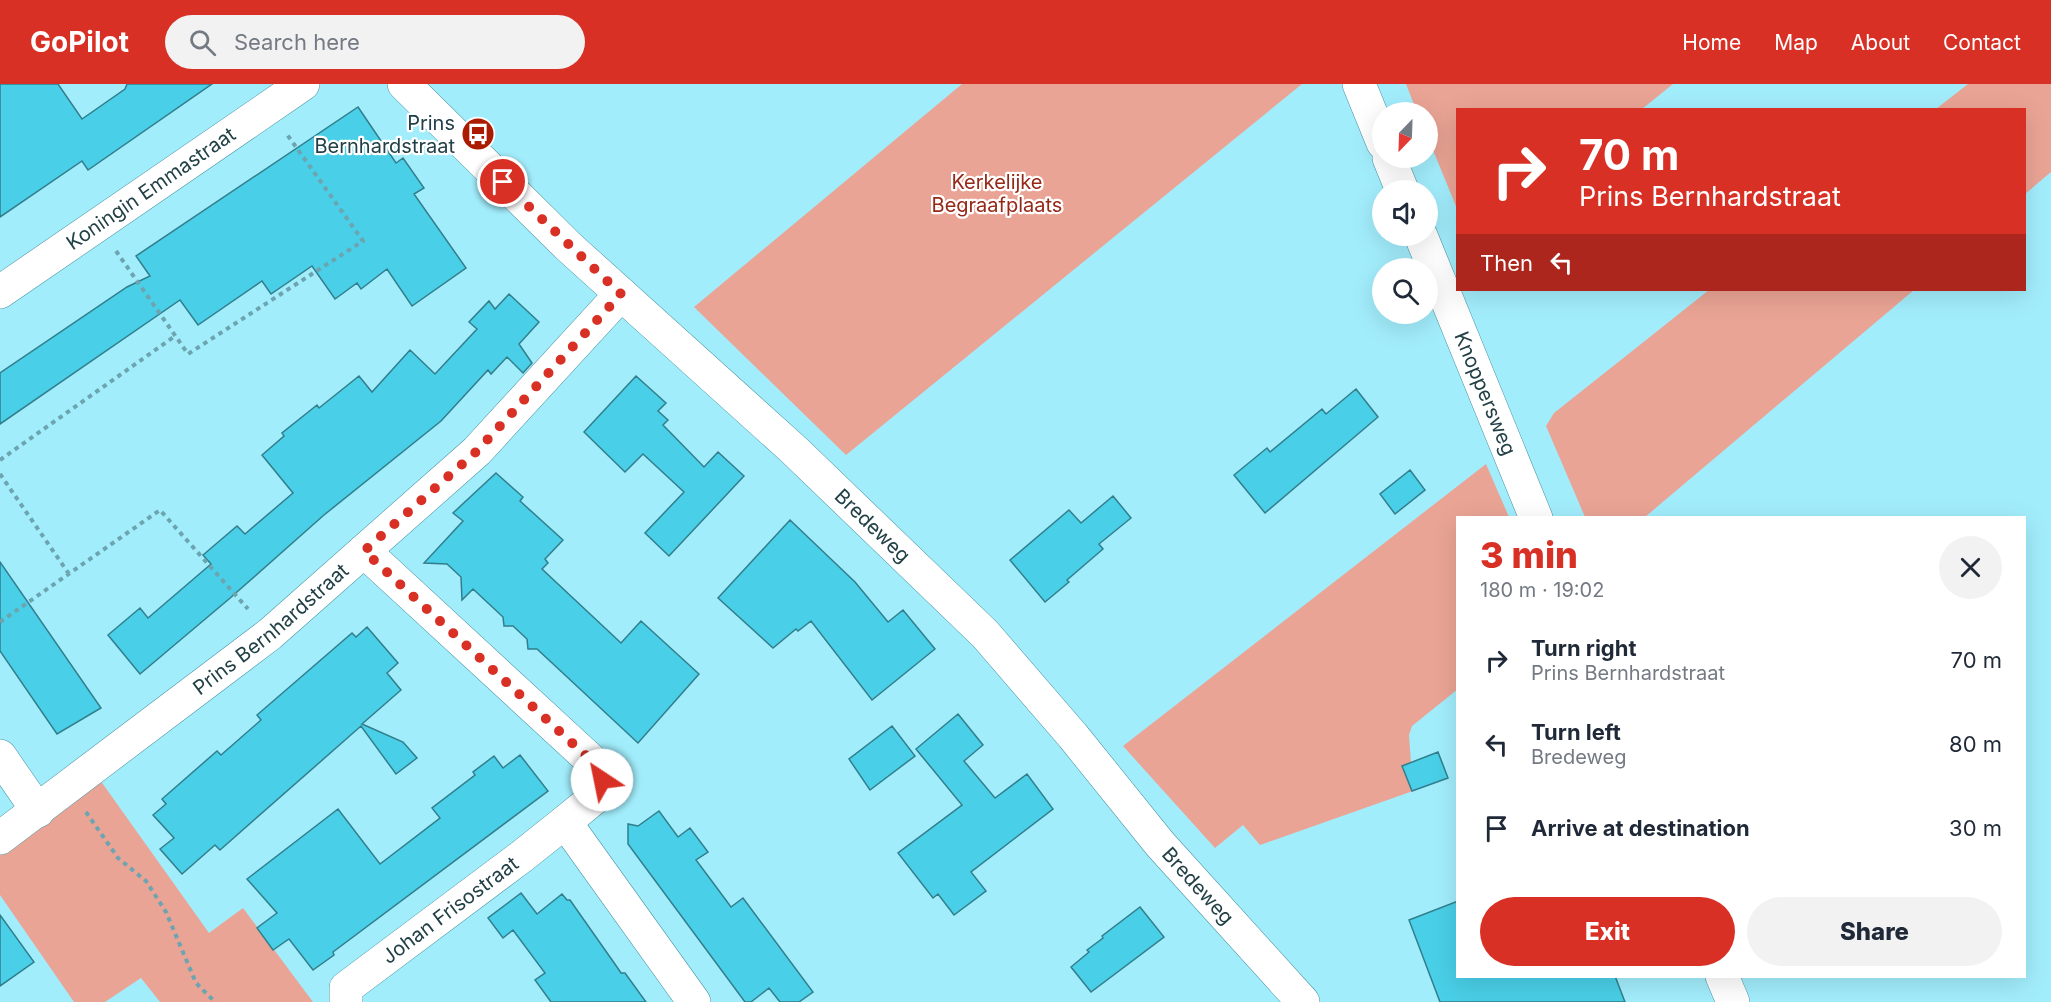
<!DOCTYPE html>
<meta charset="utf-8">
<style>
body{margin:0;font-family:Inter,sans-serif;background:#f2f2f3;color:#1f2937;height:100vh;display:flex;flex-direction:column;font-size:22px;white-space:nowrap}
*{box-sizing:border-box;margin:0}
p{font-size:20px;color:#747a83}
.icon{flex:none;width:33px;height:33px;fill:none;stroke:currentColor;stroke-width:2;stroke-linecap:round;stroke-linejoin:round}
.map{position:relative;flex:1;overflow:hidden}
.details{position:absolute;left:1456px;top:432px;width:570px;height:462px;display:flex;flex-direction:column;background:#fff;border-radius:0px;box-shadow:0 6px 24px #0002}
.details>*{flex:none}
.top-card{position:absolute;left:1456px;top:24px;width:570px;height:183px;border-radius:0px;box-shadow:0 6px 24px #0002;background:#d93025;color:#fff;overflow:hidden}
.needle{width:39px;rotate:203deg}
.buttons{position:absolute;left:1372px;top:18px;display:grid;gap:12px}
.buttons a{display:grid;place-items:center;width:66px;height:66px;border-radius:50%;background:#fff;box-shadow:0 6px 24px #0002;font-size:30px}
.pin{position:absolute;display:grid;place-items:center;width:51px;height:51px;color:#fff;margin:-26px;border:3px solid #fff;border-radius:50%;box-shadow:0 2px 6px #0007}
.me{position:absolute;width:66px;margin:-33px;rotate:326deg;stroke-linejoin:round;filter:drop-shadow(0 0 4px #0008)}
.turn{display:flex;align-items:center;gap:21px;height:126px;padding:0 24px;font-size:27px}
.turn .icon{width:78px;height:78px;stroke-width:2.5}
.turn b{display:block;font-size:42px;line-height:51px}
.then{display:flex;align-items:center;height:57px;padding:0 24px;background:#0003;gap:12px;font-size:22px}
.round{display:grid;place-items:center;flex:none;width:63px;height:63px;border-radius:32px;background:#f2f2f3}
.headline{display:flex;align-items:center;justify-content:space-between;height:102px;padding:0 24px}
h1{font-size:36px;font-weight:800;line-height:45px;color:#d93025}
.action{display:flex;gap:12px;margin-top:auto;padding:12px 24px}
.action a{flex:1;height:69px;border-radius:36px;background:#d93025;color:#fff;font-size:24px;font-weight:800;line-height:69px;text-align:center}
.action a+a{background:#f2f2f3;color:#1f2937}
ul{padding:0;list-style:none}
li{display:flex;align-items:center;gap:18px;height:84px;padding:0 24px}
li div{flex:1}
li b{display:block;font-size:22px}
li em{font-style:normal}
header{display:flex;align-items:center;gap:36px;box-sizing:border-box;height:84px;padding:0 30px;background:#d93025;color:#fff}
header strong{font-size:28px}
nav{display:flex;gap:33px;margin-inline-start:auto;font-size:21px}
.search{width:420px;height:54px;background:#f2f2f3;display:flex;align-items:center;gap:15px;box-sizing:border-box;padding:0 21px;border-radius:33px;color:#747a83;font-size:22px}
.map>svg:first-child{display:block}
</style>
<header>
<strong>GoPilot</strong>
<div class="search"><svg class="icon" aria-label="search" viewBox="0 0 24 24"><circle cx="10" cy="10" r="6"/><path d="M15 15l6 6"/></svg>Search here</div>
<nav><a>Home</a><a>Map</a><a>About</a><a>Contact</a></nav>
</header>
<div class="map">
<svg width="2051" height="918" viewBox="0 0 2051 918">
<rect width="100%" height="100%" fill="#a2edfc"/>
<!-- green -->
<path fill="#eaa495" d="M962 0H1302L846 371 694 223Z
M1406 0H1673L1642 25 1458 26V127L1428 54V28H1417Z
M1968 0H2051V88L2025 110V26L1936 25Z
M1709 206H1914L1645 433H1585L1546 342 1554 329Z
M1486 380 1509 433 1458 434V605L1412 642 1409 651 1413 707 1260 761 1243 741 1215 764 1123 662Z
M100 696 209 849 243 824 313 918H160L141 894 105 918H74L0 811V771Z"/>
<!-- building -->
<path fill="#49cfe7" stroke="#327e8c" stroke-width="1.5" d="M0 0H58L82 35 125 5 127 0H212L88 86 82 77 0 133Z
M358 23 396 79 403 74 424 104 414 110 466 184 412 222 387 185 361 205 357 199 335 215 312 182 271 210 262 197 198 241 180 216 0 340V289L127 203 150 192 136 172Z
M509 210 539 238 519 260 532 279 523 289 507 273 491 290 488 286 441 337 324 431 229 515 140 590 108 551 140 524 148 534 211 480 203 471 237 442 245 450 293 409 262 371 284 352 282 349 317 321 319 324 359 292 372 308 410 266 435 290 477 245 469 238 489 217 495 225Z
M636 292 666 319 658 327 668 336 663 341 704 383 718 368 744 392 669 472 645 449 684 408 643 370 625 388 584 348Z
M1356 305 1378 333 1265 429 1234 391 1267 364 1270 368 1322 325 1326 330Z
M1410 386 1425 406 1395 430 1380 410Z
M496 389 523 413 520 417 563 456 545 475 548 479 542 485 621 559 641 537 699 590 638 659 537 565H528L527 555 513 542H504L503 533 473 505 462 516 461 493 447 480 424 479 463 437 453 429Z
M1113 412 1131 434 1099 460 1103 465 1067 496 1069 498 1045 518 1010 476 1069 426 1081 439Z
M790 436 855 498 888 538 903 526 935 565 872 616 811 537 798 547 796 545 773 564 718 514Z
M0 478 101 624 57 650 0 567Z
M367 543 398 579 387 589 401 606 362 640 403 658 417 674 396 690 361 642 220 766 215 761 182 790 160 765 174 754 153 731 166 720 162 715 217 667 221 671 261 636 257 631 352 549 356 553Z
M958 630 983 661 964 677 995 714 1027 690 1053 725 971 788 986 807 954 831 938 810 933 814 898 769 962 721 916 665Z
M892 642 915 672 870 706 849 675Z
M1438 668 1448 694 1412 707 1402 682Z
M520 671 548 707 333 868 334 871 313 886 289 855 273 866 257 844 277 829 247 795 338 725 380 780 440 734 432 724 475 691 473 688 494 672 503 684Z
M659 727 678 753 690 744 708 768 696 776 714 800 731 823 743 814 813 908 799 918H780L769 904 751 918H745L628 760V740L638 742Z
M521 809 537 830 562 810 567 816H570L617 883 621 889H625L646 918H551L535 896 545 889 513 846 503 854 488 834Z
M1458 817V892H1615L1625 918H1440L1409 836Z
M1140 823 1164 853 1091 908 1071 883 1089 868 1087 866 1103 854 1102 852Z
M0 831 34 878 0 902Z"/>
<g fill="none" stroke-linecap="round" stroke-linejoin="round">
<defs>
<g id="minor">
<path id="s1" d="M404 0 569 163 794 366 985 550 1073 652 1160 760 1303 918"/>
<path id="s2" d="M0 208 303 0"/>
<path d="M0 672 38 727"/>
<path d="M565 738 694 918"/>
<path id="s3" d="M0 754 270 550 477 367 621 210"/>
<path id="s4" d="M346 918V904L521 773 565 738 593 715 602 696 596 681 364 467"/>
</g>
<g id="major">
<path d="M1359 0 1383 59"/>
<path d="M1389 74 1402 106"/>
<path id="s5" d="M1421 152 1536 434"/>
<path d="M1722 892 1733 918"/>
</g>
</defs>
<!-- minor casing -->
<use href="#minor" stroke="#4892a0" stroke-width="34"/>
<!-- major casing -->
<use href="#major" stroke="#4892a0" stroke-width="34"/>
<!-- path -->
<path stroke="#6ca4af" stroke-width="4" stroke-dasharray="4.5 4.5" stroke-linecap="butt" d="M116 167 188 270 363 157 286 49
M0 376 175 252
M0 390 69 490
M0 538 160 426 248 525
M86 728 118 774 146 797 166 828 196 899 215 918"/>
<!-- minor -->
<use href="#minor" stroke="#fff" stroke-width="33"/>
<!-- major -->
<use href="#major" stroke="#fff" stroke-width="33"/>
</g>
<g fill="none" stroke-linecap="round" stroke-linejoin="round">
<!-- route -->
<path stroke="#d93025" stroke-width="10" stroke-dasharray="0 18" d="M503 98 621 210 477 367 364 467 596 681 602 696"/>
</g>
<!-- icons -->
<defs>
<symbol id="bus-disc" viewBox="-11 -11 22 22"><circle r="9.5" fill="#aa1b01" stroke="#fff"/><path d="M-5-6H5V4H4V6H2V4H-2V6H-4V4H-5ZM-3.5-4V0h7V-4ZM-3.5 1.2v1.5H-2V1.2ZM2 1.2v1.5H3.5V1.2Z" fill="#fff"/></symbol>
</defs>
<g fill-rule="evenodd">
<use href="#bus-disc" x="459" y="31" width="38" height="38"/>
</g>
<g text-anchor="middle" stroke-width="4.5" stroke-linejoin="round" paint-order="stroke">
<!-- poi labels -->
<g font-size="20" fill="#224147" stroke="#fff" text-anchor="end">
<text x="455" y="46">Prins<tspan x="455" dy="23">Bernhardstraat</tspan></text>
</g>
<!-- park labels -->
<g font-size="20" fill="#952817" stroke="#fff">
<text x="997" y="105">Kerkelijke<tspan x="997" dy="23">Begraafplaats</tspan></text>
</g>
<!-- street labels -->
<g font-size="20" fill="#224147" stroke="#fff">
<text dy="7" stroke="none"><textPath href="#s2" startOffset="183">Koningin Emmastraat</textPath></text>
<text dy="7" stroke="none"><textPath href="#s5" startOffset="170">Knoppersweg</textPath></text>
<text dy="7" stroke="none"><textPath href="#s1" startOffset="644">Bredeweg</textPath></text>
<text dy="7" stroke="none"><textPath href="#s3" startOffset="342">Prins Bernhardstraat</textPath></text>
<text dy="7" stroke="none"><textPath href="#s1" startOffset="1130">Bredeweg</textPath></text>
<text dy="7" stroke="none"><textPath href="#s4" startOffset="144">Johan Frisostraat</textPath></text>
</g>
</g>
</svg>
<div class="buttons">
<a><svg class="needle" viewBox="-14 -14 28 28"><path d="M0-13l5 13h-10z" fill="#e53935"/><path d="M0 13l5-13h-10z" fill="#747a83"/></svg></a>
<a><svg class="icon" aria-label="sound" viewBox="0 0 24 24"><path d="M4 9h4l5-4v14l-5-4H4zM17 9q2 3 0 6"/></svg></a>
<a><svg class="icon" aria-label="search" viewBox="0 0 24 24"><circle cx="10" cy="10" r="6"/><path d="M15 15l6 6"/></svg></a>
</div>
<div class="pin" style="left:503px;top:98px;background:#d93025"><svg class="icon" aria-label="arrive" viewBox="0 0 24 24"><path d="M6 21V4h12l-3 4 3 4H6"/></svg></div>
<svg class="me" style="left:602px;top:696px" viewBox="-20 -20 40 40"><circle r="19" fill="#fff"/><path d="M0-13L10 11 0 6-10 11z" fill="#d93025"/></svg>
<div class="top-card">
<div class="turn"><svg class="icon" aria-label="right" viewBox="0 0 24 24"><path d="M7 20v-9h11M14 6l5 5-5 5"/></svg><div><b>70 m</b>Prins Bernhardstraat</div></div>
<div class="then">Then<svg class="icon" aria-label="left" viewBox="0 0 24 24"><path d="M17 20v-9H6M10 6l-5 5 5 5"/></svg></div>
</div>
<section class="details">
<div class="headline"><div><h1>3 min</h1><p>180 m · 19:02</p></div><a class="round"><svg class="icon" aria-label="close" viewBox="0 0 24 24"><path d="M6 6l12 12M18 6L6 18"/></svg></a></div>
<ul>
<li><svg class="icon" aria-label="right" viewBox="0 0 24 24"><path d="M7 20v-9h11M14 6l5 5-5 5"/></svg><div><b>Turn right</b><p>Prins Bernhardstraat</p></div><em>70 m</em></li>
<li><svg class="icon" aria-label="left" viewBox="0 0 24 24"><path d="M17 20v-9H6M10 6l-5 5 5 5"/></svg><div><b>Turn left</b><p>Bredeweg</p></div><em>80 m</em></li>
<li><svg class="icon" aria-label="arrive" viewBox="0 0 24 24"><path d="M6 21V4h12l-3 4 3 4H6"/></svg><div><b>Arrive at destination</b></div><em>30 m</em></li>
</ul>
<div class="action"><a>Exit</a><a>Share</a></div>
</section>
</div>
